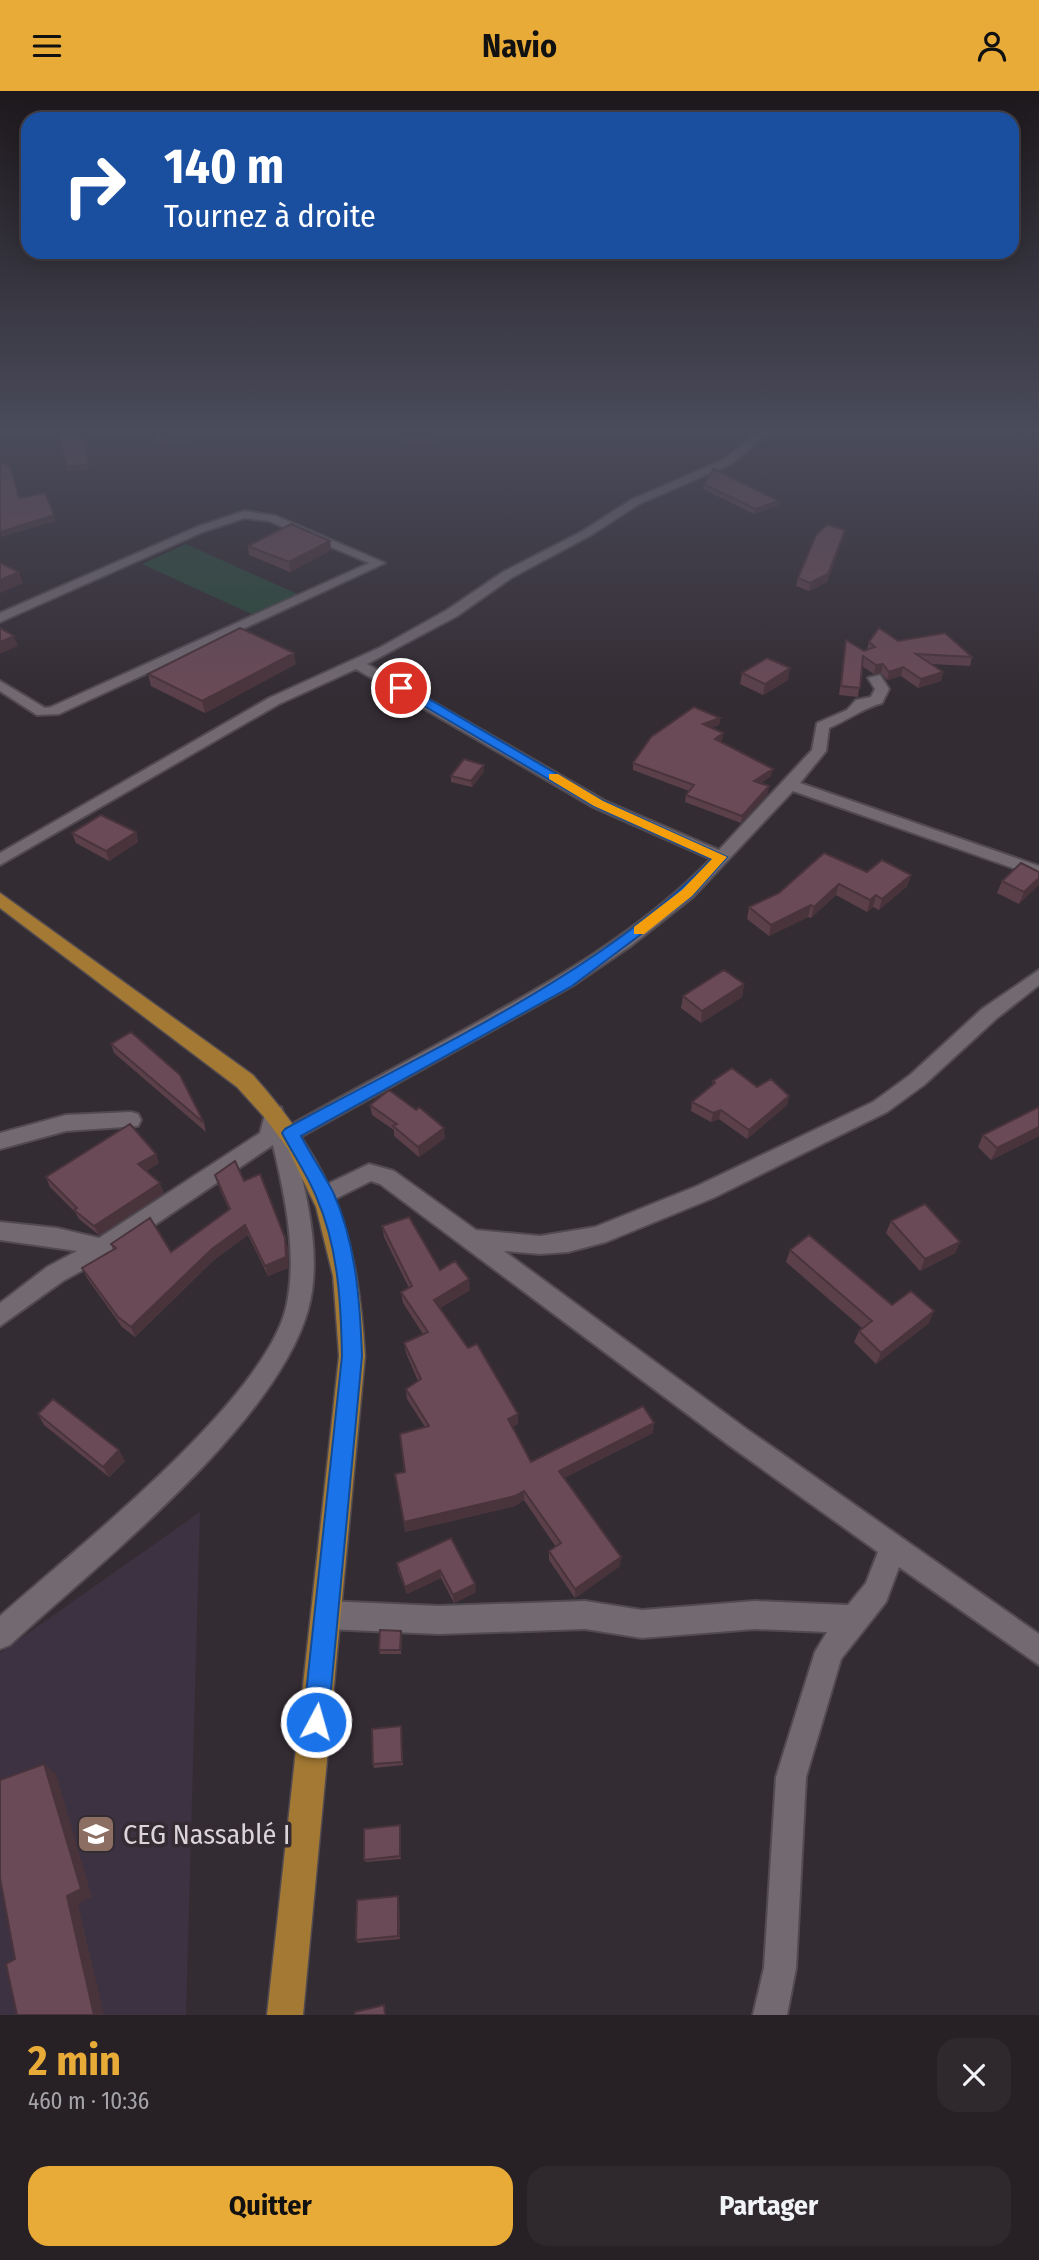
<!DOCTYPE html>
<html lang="fr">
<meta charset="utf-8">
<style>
body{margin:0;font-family:"Fira Sans Condensed",sans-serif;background:#2f292e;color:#f1f3f6;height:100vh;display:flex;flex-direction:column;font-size:26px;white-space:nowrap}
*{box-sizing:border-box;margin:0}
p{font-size:23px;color:#a4a3a7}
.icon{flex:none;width:38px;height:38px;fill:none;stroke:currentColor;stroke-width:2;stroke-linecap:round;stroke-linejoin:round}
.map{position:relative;height:1924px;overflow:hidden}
.details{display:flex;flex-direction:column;background:#272126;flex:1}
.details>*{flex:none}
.hud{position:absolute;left:21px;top:21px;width:998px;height:147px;border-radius:21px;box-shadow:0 4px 18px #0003,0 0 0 2px #433e43;background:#1a4fa0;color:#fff;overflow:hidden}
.pin{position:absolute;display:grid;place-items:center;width:60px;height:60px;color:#fff;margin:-30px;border:4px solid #fff;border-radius:50%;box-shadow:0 2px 7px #0007}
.me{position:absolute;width:77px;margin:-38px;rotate:6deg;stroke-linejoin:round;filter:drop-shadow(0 0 5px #0008)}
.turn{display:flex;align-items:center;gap:24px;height:147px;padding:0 28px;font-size:32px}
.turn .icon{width:91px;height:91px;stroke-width:2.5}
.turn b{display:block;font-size:49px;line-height:60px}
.round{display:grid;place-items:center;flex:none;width:74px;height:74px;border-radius:21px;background:#2f292e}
.head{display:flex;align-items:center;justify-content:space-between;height:119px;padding:0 28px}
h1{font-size:42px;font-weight:700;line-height:52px;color:#e9ab38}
.button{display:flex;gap:14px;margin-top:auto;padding:14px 28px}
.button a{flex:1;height:80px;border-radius:21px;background:#e9ab38;color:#111;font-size:28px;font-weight:700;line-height:80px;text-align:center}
.button a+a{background:#2f292e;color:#f1f3f6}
header{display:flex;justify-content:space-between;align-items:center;height:91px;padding:0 28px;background:#e9ab38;color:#111;font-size:32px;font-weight:700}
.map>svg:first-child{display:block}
</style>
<header><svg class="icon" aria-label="menu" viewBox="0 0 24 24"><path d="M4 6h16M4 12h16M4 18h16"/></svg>Navio<svg class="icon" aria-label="person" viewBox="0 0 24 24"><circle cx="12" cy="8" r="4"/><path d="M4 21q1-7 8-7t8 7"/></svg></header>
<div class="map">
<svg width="1039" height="1924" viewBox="0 0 1039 1924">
<rect width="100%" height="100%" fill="#342c33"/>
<!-- education -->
<path fill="#3c3242" d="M200 1421 186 1924H0V1562Z"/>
<!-- green -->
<path fill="#2b4839" d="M186 453 302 505 256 525 142 473Z"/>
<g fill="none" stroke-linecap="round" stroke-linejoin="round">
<defs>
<path id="street" d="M763 337H774L731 373 639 413 591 444 511 487 457 525 367 573 605 710 719 759 812 659 817 632 847 619 856 609 871 606 875 598 868 587 880 584 889 598 882 612C863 617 848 629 829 637L826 660 800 692 1039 775V786L793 700 693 806 632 854 572 895 293 1050C306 1101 323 1166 308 1219 275 1335 99 1472 10 1554L0 1558V1525C75 1458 263 1311 286 1217 298 1164 285 1105 273 1054L110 1164 63 1190 0 1235V1212L47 1176 77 1160 0 1149V1131L57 1137 99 1147 260 1042 267 1016H281L289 1035C346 1003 404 972 462 940 551 891 639 842 711 768L593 716 356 578 279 613 0 774V762L269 607 381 556 447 519 503 481 583 440 631 409 723 369Z
M244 420 276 425 385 472 59 623 37 624 0 600V590L45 617 51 616 369 472 269 430 245 427 205 440 0 531V522L197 436Z
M1039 879V894L996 928 924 994 887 1021 713 1107 606 1151 568 1161 540 1163 504 1160 748 1339 1039 1543V1574L899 1476 886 1511 841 1568 806 1686 796 1877 787 1924H753L764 1877 776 1686 815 1561 827 1541 755 1538 642 1547 585 1538 439 1543 327 1538 317 1534 313 1524 317 1514 327 1510 439 1515 585 1510 642 1519 755 1510 848 1514 866 1492 878 1461 730 1355 380 1093 371 1090 325 1113 317 1110 314 1104 317 1098 369 1073 394 1080 476 1139 540 1145 595 1136 697 1095 873 1011 910 984 982 918Z
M131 1021 138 1023 141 1029 138 1035 66 1040 0 1058V1042L66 1024Z"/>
<path id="primary" d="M0 802 253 984C334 1075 358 1144 365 1265L303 1924H267L339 1265 333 1185 316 1116 288 1058 265 1027 237 996 0 817Z"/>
</defs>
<!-- street casing -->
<use href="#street" stroke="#514a50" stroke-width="4"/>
<!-- primary casing -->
<use href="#primary" stroke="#514a50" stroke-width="3"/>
<!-- street -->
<use href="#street" fill="#726971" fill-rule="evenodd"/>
<!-- primary -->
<use href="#primary" fill="#a37933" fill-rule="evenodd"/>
</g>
<!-- wall -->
<path fill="#5b404a" d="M403 337H444L433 354 404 352V345L408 338Z
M704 393 779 410 778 415 754 423 703 398Z
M845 439 843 447 827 491 809 500 796 495 798 487Z
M330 450 331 459 290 481 249 464 248 455Z
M846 549 864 560 867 558 869 551 898 550 972 566 970 575 931 573 943 581 941 590 918 597 901 585 887 589 881 582 874 583 862 575 858 606 839 604Z
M296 573 205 622 151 595 148 583Z
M742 582 788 589 763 604 740 593Z
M720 627 719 634 711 637 723 642 722 649 720 651 771 685 761 692 768 702 741 732 685 711 686 704 689 700 633 679V672Z
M484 680 472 696 451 691V685Z
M136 741 138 751 109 770 76 752 72 742Z
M867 781 911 784 907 795 879 819 873 816 867 821 836 804 811 827 808 826 769 845 747 828 749 816Z
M1039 781 1019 813 997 802 1002 790Z
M744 893 742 906 701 932 681 917 683 905Z
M111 953 204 1032 206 1041 114 962Z
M713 990 757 996 789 1005 787 1014 747 1048 719 1028 711 1031 691 1020 692 1011 712 994Z
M370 1014 445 1047 419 1066 394 1045V1039L372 1024Z
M1039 1016V1045L991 1069 978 1056 983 1044Z
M159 1072 146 1080 164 1102 99 1144 79 1128 75 1121 50 1096 46 1086Z
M215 1084 244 1090 288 1157V1177L268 1185 248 1144 215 1168 135 1246 122 1236 87 1187 82 1177 113 1159 111 1153 171 1161 229 1119 218 1094Z
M891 1130 960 1151 955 1162 920 1180 886 1142Z
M382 1135 440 1179 470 1199 440 1217 468 1257 518 1323V1333L512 1336 531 1371 653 1342 564 1387 620 1475 575 1507 549 1469V1460L556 1456 524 1409 515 1415 405 1441 404 1431 405 1381 425 1336 407 1308 406 1298 418 1290 406 1262 404 1252 423 1243 403 1212 401 1201 409 1197 384 1146Z
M790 1159 892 1214 929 1232 876 1273 854 1251 859 1240 862 1237 786 1171Z
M38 1323 125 1370 109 1386 44 1334Z
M451 1447 476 1501 454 1512 441 1487 407 1503 398 1480 397 1472Z
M402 1544 401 1563H380L379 1559Z
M401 1635 403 1674 374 1677 373 1673Z
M400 1734 401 1737V1768L366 1771 364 1769Z
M399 1808 400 1848 358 1852 356 1849Z"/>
<!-- shaded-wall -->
<path fill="#4a343c" d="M81 337 90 378 67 381 66 375Z
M440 337H444L433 354V347Z
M191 345 192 350 158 354 157 349Z
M779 410 778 415 754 423 755 418Z
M54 424 56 430 1 446 0 441Z
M845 439 843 447 827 491 809 500 810 492Z
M330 450 331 459 290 481 289 471Z
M19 481 23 492 0 502V489Z
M14 545 18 555 0 563V551Z
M294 562 296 573 205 622 202 610Z
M883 573 881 582 874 583 876 574Z
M903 576 901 585 887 589 889 581Z
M790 577 788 589 763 604 765 593Z
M943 581 941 590 918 597 921 588Z
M720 627 719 634 702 640 703 633Z
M723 642 722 649 714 655 715 648Z
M484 674V680L472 696 471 690Z
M773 678 771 685 753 697 754 690Z
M769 695 768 702 741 732 742 725Z
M136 741 138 751 109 770 106 760Z
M911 784 907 795 879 819 882 808Z
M1039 787V794L1019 813 1024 801Z
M839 793 836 804 811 827 814 816Z
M876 804 873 816 867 821 870 809Z
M811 814 808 826 769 845 771 834Z
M744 893 742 906 701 932 702 920Z
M789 1005 787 1014 747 1048 749 1039Z
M721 1019 719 1028 711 1031 713 1022Z
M1039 1036V1045L991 1069 997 1057Z
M444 1037 445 1047 419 1066 418 1056Z
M156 1063 159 1072 142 1083 138 1073Z
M160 1092 164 1102 99 1144 94 1135Z
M245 1134 248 1144 215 1168 135 1246 131 1236 212 1158Z
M285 1147 288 1157V1177L268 1185 265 1175Z
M960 1151 955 1162 920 1180 925 1168Z
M469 1188 470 1199 435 1220 434 1209Z
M934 1220 929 1232 876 1273 881 1262Z
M518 1323V1333L508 1338V1328Z
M654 1332 653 1342 558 1390 559 1380Z
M119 1359 125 1370 109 1386 103 1376Z
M524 1400V1409L515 1415 405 1441 404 1431Z
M621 1466 620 1475 575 1507V1498Z
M440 1479 441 1487 407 1503 405 1496Z
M475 1493 476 1501 454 1512 453 1504Z
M44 1673 56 1683 92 1806 78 1813 104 1924H94L67 1805Z
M400 1734 401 1737V1768L400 1765Z
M398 1805 399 1808 400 1848 398 1845Z"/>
<!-- building -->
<path fill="#6a4a56" stroke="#4a343c" stroke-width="2" d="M58 337H81L89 373 66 375Z
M152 337H187L191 345 157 349Z
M409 337H440L433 347 404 345Z
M0 370 10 375 19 407 45 402 54 424 0 441Z
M714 378 779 410 755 418 704 393Z
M291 433 330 450 289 471 248 455Z
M827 434 845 439 828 483 810 492 798 487 816 444Z
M0 472 19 481 0 489Z
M0 537 14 545 0 551Z
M240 537 294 562 202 610 148 583Z
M879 537 898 550 945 542 972 566 916 563 943 581 921 588 903 576 889 581 883 573 876 574 863 565 860 597 841 595 846 549 864 560 875 556 869 551Z
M767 567 790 577 765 593 742 582Z
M694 616 720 627 703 633 723 642 715 648 773 678 754 690 769 695 742 725 686 704 694 694 633 672 651 646Z
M464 668 484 674 471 690 451 685Z
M101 724 136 741 106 760 72 742Z
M824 762 867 781 882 769 911 784 882 808 876 804 870 809 839 793 814 816 811 814 771 834 749 816 779 802Z
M1021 772 1039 781V787L1024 801 1002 790Z
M724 879 744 893 702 920 683 905Z
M131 941 180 984 204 1032 111 953Z
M732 977 757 996 771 988 789 1005 749 1039 721 1019 713 1022 692 1011 715 992 713 990Z
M389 999 416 1019 419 1016 444 1037 418 1056 393 1035 397 1033 370 1014Z
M1039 1016V1036L997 1057 983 1044Z
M130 1033 156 1063 138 1073 160 1092 94 1135 74 1119 77 1117 46 1086Z
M235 1070 244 1090 260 1083 285 1147 286 1166 265 1175 245 1134 212 1158 131 1236 118 1226 82 1177 116 1157 111 1153 150 1127 171 1161 230 1118 215 1084Z
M925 1113 960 1151 925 1168 891 1130Z
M409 1126 440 1179 455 1170 469 1188 434 1209 468 1257 477 1253 518 1323 508 1328 531 1371 643 1315 654 1332 559 1380 621 1466 575 1498 549 1460 561 1452 524 1400 515 1405 404 1431 395 1383 405 1381 400 1343 429 1335 406 1298 421 1288 404 1252 428 1241 401 1201 412 1195 382 1135Z
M809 1144 892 1214 911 1200 934 1220 881 1262 859 1240 872 1230 790 1159Z
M53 1308 119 1359 103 1376 38 1323Z
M451 1447 475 1493 453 1504 440 1479 405 1496 397 1472Z
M380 1539 401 1540 400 1559H379Z
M401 1635 402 1671 373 1673 372 1638Z
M44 1673 81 1798 67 1805 94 1924H17L6 1873 15 1868 0 1787V1689Z
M400 1734V1765L364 1769V1738Z
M398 1805V1845L356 1849 357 1809Z
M384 1914 385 1924H355V1921Z"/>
<!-- sky -->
<linearGradient id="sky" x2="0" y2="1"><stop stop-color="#1d181c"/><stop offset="0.56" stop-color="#4a4b5b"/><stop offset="1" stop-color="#4a4b5b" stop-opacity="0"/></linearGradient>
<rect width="1039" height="606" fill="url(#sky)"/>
<!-- route -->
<path fill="#1a73e8" stroke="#114b97" stroke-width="2" d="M397 594H405L603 710 727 766 692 805 572 895 301 1045C311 1064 323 1082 333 1101 356 1152 360 1210 362 1265L328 1631 324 1639 316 1643 307 1639 303 1631 342 1265C341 1210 338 1155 316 1105 307 1083 293 1063 282 1042L285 1038C425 961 601 883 712 768L594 715 397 599Z"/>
<!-- slow -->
<path fill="#f59e0b" d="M549 683H558L603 710 727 766 692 805 644 843H634V836L682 799 712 768 594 715 549 688Z"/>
<!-- icons -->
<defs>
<symbol id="school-square" viewBox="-11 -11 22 22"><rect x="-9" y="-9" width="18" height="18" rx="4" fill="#8d6e63" stroke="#342c33"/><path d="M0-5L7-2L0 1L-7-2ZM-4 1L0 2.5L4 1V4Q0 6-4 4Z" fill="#fff"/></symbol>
</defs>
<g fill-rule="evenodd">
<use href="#school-square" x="74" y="1721" width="44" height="44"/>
</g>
<g text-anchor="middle" stroke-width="7" stroke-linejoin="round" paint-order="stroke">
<!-- near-poi labels -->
<g font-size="28" fill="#dbd5da" stroke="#342c33" text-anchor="start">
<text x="123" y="1753">CEG Nassablé I</text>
</g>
</g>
</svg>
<div class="pin" style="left:401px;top:597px;background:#d93025"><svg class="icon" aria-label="arrive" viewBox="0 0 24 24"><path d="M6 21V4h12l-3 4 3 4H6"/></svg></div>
<svg class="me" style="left:316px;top:1631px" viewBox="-20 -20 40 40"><circle r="17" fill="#1a73e8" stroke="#fff" stroke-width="3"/><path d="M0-11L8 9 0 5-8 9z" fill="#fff"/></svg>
<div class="hud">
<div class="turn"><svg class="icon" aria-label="right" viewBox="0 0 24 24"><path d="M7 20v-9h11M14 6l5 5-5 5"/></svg><div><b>140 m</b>Tournez à droite</div></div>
</div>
</div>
<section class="details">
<div class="head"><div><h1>2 min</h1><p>460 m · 10:36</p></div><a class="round"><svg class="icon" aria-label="close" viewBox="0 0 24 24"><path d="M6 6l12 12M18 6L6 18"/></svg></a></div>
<div class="button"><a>Quitter</a><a>Partager</a></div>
</section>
